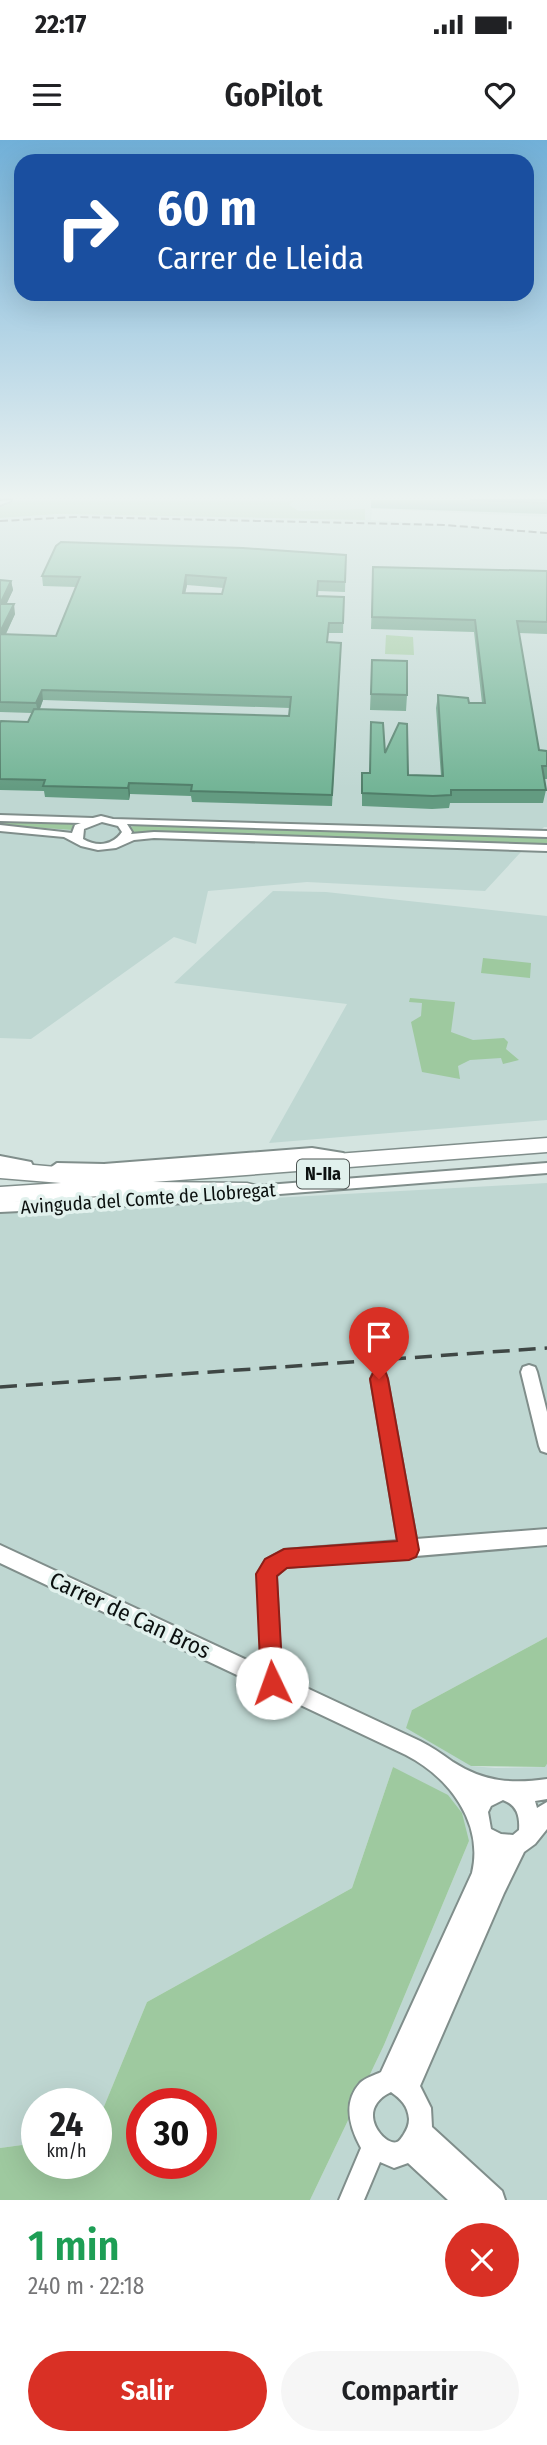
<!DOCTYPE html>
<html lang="es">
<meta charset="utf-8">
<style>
body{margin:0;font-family:"Fira Sans Condensed",sans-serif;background:#f6f6f6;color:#202124;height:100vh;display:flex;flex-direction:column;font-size:26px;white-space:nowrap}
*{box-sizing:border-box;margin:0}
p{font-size:23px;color:#757577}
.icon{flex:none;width:38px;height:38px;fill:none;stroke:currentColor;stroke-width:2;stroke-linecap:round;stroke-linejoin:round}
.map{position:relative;height:2060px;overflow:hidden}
.side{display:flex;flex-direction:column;background:#fff;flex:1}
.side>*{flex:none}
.banner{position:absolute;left:14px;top:14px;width:520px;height:147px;border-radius:21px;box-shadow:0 7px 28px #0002;background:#1a4fa0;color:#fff;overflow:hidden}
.speed{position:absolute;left:21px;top:1948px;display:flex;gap:14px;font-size:35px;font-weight:700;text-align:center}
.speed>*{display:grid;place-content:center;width:91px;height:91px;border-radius:50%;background:#fff;box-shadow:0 7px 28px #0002;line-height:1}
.speed small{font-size:18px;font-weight:400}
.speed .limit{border:10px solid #d22;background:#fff;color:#111}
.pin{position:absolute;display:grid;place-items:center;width:60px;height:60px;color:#fff;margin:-72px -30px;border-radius:50% 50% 50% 0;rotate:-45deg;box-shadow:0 0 7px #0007}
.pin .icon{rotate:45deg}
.me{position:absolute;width:77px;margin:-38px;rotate:357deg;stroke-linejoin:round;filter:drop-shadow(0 0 5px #0008)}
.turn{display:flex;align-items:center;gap:24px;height:147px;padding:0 28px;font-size:32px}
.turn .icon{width:91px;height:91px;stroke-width:2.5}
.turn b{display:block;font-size:49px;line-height:60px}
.round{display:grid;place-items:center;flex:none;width:74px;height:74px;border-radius:37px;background:#f6f6f6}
.headline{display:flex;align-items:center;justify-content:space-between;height:119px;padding:0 28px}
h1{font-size:42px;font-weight:600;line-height:52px;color:#1e9e55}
.action{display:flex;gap:14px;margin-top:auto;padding:14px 28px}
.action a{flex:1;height:80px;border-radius:42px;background:#d93025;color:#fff;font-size:28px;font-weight:600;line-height:80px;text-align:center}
.action a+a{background:#f6f6f6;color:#202124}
.status{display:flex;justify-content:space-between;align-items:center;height:49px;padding:0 35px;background:#fff;direction:ltr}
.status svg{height:19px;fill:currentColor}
header{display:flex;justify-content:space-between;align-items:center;height:91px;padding:0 28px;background:#fff;font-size:32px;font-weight:600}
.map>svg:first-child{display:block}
</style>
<div class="status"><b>22:17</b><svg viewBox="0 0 49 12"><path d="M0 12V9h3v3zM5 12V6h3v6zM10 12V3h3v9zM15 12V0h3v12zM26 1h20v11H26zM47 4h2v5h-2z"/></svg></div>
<header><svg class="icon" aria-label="menu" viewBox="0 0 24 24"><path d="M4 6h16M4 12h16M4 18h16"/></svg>GoPilot<svg class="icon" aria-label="heart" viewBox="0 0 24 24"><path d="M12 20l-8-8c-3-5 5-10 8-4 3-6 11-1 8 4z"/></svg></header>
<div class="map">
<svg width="547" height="2060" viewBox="0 0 547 2060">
<rect width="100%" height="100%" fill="#d4e4e0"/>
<!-- built -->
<path fill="#bfd7d2" d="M294 360 547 361V377L372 369 371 380 547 392V687H544L485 751 307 742 208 751 196 804 174 797 31 899 0 898V378L58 374 365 380 364 369 299 371 289 365Z
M273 751 326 752 547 776V980L269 1003 347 864 174 843Z
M547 1043V1497L412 1570 471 1626 495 1628 545 1627 547 1624V2060H310L384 1905 469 1701 393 1627 352 1748 147 1862 96 1986V1964H37V2003L0 2008V1073Z"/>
<!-- green -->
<path fill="#9ec99f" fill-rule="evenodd" d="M0 361H294L289 365 299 371 365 369V380L58 374 0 378Z
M386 495 413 497 414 515 385 514Z
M0 680 82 682 73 690 0 685Z
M147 684 547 697V704L238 694H132L129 687Z
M483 818 531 823 530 838 481 833Z
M410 858 455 862 451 892 473 900 504 898 508 902 506 909 519 920 503 924 501 918 470 920 458 926 460 939 422 932 411 882 421 876 422 863 409 862Z
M547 1497V1624L545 1627 471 1626 406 1588 412 1570Z
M393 1627 448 1655 462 1673 469 1701 384 1905 310 2060H0V2008L37 2003V2023H96V1986L147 1862 352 1748ZM142 1964H201V2023H142Z"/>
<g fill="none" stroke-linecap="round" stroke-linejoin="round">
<defs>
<path id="minor" d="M11 360 10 361 0 365V361Z
M0 675 93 678 101 676 113 679 547 691V697L127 684 132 692 131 694 154 692 547 705V711L154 698 134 700 116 708 98 710 81 706 64 697 0 691V685L72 693 75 685 81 683 0 681ZM102 682 118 686 122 692C112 706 97 707 83 699L84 689Z
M312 1008 343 1013 350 1018 343 1023 312 1018 104 1034 57 1033 50 1028 57 1023 104 1024Z
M0 1016 31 1022 33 1026 26 1031 0 1026Z
M547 1023V1033L241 1057 236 1056 234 1052 236 1048 241 1047Z
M207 1052 212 1053 214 1057 212 1061 207 1062 0 1072V1062Z
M529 1225 535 1227 537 1232 547 1272V1313L541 1311 539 1306 521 1232 523 1227Z
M379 1232 385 1234 387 1239 416 1399 547 1389V1405L286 1427 276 1436 281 1536 420 1601C432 1607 442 1614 453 1622 484 1642 512 1644 547 1639V1659L535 1661 537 1668 547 1662V1689L535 1704 524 1712 504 1753 420 1946 431 1968 432 1987 502 2051 505 2060H448L408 2023 394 2028 380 2022 364 2060H339L361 2008C350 1988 342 1963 360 1943 365 1938 375 1935 381 1932L472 1733C484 1683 449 1637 406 1615L0 1423V1405L262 1527 258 1434 266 1420 284 1410 398 1401 371 1239 373 1234ZM503 1660C517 1665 520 1676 519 1690L513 1695 501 1694 491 1689 488 1672 491 1666ZM391 1952C401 1959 408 1966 409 1979 409 1985 407 1989 404 1994 402 1997 400 2001 397 2002 385 2007 353 1970 391 1952Z"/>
<path id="highway" d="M547 998V1012L153 1042 247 1043 255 1045 258 1051 255 1057 247 1059 100 1056 0 1063V1047L61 1043 0 1038V1022L79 1029 204 1024Z"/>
</defs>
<!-- minor casing -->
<use href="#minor" stroke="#808e8b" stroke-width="4"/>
<!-- highway casing -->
<use href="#highway" stroke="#808e8b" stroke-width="3"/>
<!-- minor -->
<use href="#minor" fill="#fff" fill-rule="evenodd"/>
<!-- highway -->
<use href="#highway" fill="#fff" fill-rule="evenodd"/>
<!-- rail-far1 -->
<path stroke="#3f4745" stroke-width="2" stroke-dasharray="8 3.5" stroke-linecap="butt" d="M0 381 75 377 444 385 547 393"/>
<!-- rail -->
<path stroke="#3f4745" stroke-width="3.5" stroke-dasharray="17 9" stroke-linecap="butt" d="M0 1247 547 1208"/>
</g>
<!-- wall -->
<path fill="#639b81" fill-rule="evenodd" d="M371 360H547V374L371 368Z
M346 415 345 452 318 451V456L344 457 343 493H328L327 502 341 503 332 666 192 662 191 656 130 654 129 660 45 657 44 651 0 650V583L28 582 32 573 0 572V440L11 441 13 450 6 464 15 474 6 494 56 496 76 447 43 446 42 436ZM187 445 224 448 222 454 185 453ZM43 560 290 568 289 576 40 569Z
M373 427 547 431V494L519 493 539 610 547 611V639H544L546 650 543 663H450L449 668 432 669 362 666V633H369L385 613 408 635 441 636 436 568 438 555 469 563H482L474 492 371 489Z
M372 520 407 555 406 571 370 570Z"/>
<!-- shaded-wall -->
<path fill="#507e69" d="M186 435 187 445 183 463V453Z
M11 441 13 450 2 474 0 464Z
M14 464 15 474 1 504 0 492Z
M42 550 43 560 38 573 36 563Z
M129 643 130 654 129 660 128 648Z"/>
<!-- building -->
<path fill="#73b496" stroke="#507e69" stroke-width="2" fill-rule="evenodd" d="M470 360H547V363Z
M61 402 243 408 346 415 345 442 318 441 317 456 344 457 343 483H329L327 502 341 503 332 655 191 651 192 645 129 643 128 648 43 646 45 640 0 639V583L1 581 28 582 34 569 289 576 291 557 42 550 36 563 0 562V494L56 496 80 437 42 436 56 406ZM186 435 226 438 222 454 183 453Z
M373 427 547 431V482L517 481 539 610 547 611V626H542L546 650H451V655L433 656 362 653V633H370L371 582 383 583 385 613 399 583 407 584 408 635 443 636 438 555 468 558 469 563H485L475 480 372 477Z
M0 440 11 441 0 464H14L0 492Z
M372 520 407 521V555L371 554Z"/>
<!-- sky -->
<linearGradient id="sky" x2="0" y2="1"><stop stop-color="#71b0d8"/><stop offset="0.55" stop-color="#ecf3f1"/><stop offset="1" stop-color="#ecf3f1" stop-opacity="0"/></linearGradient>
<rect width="547" height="649" fill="url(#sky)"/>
<!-- route -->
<path fill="#d93025" stroke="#8d1f18" stroke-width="2" d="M379 1231 386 1233 388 1239 419 1410 416 1417 409 1420 287 1428 277 1436 283 1543 280 1550 272 1554 264 1550 261 1543 256 1434 265 1419 284 1409 397 1401 370 1239 373 1233Z"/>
<g text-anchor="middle" stroke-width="7" stroke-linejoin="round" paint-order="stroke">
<!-- shield labels -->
<rect fill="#e1f1ed" stroke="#4c5452" stroke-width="2" x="297" y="1019.5" width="52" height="29" rx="5"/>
<g font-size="18" font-weight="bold" fill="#0c1110">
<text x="323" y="1040">N-IIa</text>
</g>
<!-- street labels -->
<g font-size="19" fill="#0c1110" stroke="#e1f1ed">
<text transform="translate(148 1058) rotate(-4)" y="7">Avinguda del Comte de Llobregat</text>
</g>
<!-- near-street labels -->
<g font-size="23" fill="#0c1110" stroke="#e1f1ed">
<text transform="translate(130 1475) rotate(25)" y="8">Carrer de Can Bros</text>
</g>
</g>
</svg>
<div class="speed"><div>24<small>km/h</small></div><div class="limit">30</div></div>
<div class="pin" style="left:379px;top:1239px;background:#d93025"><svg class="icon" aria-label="arrive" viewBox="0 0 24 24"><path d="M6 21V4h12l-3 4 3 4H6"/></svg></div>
<svg class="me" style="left:272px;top:1543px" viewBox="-20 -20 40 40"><circle r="19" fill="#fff"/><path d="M0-13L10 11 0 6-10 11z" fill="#d93025"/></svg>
<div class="banner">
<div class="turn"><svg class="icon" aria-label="right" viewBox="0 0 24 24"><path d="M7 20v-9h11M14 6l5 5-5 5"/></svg><div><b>60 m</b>Carrer de Lleida</div></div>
</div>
</div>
<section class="side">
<div class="headline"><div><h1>1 min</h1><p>240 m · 22:18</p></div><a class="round" style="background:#d93025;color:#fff"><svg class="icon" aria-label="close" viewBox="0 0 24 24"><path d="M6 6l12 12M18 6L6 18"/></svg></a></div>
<div class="action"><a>Salir</a><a>Compartir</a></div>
</section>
